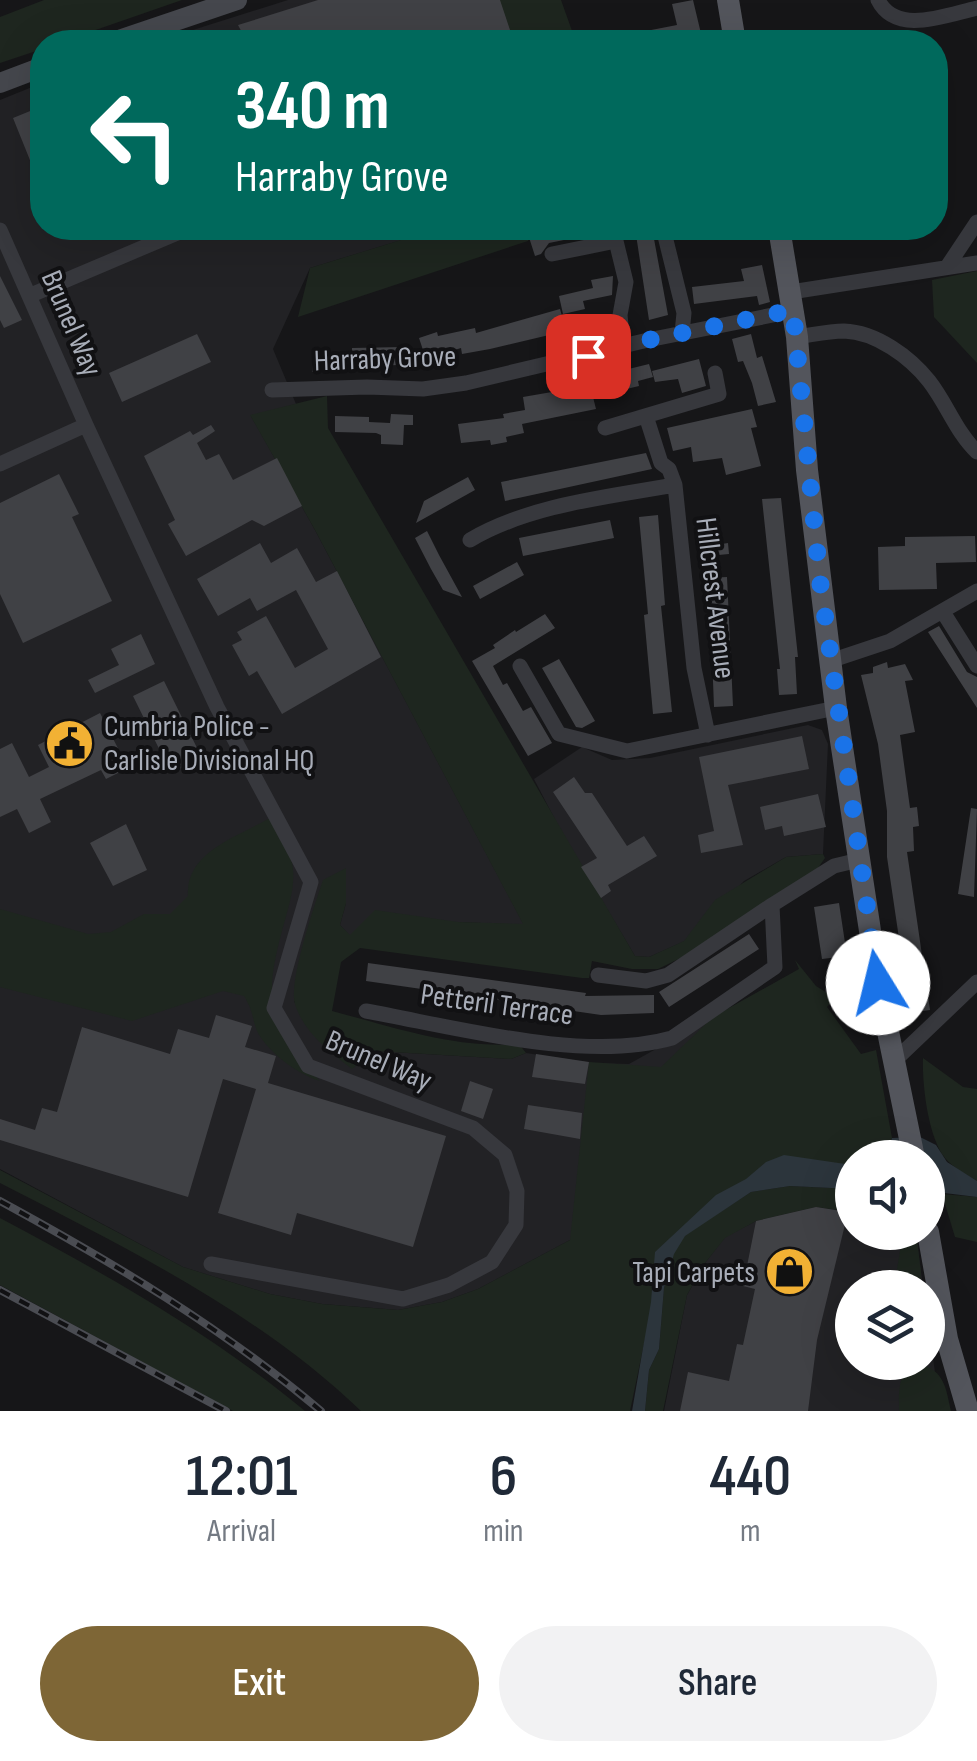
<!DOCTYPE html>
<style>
body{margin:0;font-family:"Sofia Sans Condensed",sans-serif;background:#f2f2f3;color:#1f2937;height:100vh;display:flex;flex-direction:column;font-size:38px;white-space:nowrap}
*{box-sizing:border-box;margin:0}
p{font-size:32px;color:#747a83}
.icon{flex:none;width:55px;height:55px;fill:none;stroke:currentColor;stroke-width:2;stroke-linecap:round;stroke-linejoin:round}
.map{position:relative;height:1411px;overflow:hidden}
.drawer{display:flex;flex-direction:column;background:#fff;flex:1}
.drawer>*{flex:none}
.guide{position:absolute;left:30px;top:30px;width:918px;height:210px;border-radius:40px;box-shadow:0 10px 40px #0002;background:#00695c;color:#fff;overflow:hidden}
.buttons{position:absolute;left:835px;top:1140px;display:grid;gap:20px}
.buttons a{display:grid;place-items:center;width:110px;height:110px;border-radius:50%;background:#fff;box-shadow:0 10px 40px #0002;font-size:50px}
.pin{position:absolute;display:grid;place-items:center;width:85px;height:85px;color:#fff;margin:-42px;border-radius:20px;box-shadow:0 5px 15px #0006}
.me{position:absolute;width:110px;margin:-55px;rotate:351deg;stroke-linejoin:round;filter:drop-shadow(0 0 8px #0008)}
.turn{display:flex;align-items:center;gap:35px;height:210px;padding:0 40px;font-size:45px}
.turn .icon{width:130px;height:130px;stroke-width:2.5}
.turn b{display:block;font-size:70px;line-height:85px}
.eta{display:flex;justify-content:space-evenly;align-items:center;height:170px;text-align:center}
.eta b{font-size:60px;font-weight:600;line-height:70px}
.button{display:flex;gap:20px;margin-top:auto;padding:20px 40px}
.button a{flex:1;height:115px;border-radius:60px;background:#7e6636;color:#fff;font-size:40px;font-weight:600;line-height:115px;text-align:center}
.button a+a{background:#f2f2f3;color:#1f2937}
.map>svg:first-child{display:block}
</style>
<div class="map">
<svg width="977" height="1411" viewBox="0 0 977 1411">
<rect width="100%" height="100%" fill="#161618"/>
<!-- built -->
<path fill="#222225" d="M288 0H496L508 42H155Z
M42 83V228H441L310 268 273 349 296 404 251 416 315 530 524 925 458 922 350 936 340 925 346 903 294 1002 374 1051 511 1059 526 1053 593 1063 629 1064 800 969 839 1058 855 1109 570 1240 478 1289 442 1302 398 1310 322 1304 270 1294 183 1267 0 1169V100Z
M808 725 822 730 828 744 823 854 786 857 744 881 685 941 649 957 635 956 563 835 534 779 582 747 612 760 650 758Z
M816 1207 852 1212V1232L916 1233 923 1287 852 1288V1362H928V1319L940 1411H664L687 1295 705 1263 725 1237 756 1221Z"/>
<!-- green -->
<path fill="#1e261f" d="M44 0H182L61 42H42V49L0 63V17Z
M497 0H561L576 42H509Z
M440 228H529L528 241 298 317 310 268Z
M977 271V363L934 317 932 280Z
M327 396 328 428 635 956 649 957 684 941 715 900 786 857 823 854 825 858 813 875 773 913 658 969H632L592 961 589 978H582L360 948 341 962 332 1011C393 1027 456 1049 519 1044L526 1053 511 1059 375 1051 352 1069C329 1051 304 1033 295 1004 288 982 315 904 323 880L346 868V903L340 925 350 935 375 910 458 922 523 924 315 530 250 415Z
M270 818C277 831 287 845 291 859 297 879 290 902 285 920 263 998 265 1021 320 1081 299 1075 269 1053 258 1033 252 1020 254 1012 244 996L223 991 132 1021 0 987V909L88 934 111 932 144 914H170L188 896C185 852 237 837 270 818Z
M795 960 816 986 835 998 827 1007 861 1054 876 1050 892 1138 885 1157 852 1158V1165L773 1168 692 1230 751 1192 790 1186 852 1189V1212L816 1207 756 1221 725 1238 705 1263 687 1295 663 1411H645L649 1370 659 1349 664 1288 669 1272 654 1296 630 1411H361C258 1312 126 1248 0 1183V1170L183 1267 270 1294 322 1304 398 1310 442 1302 478 1289 570 1240 589 1062 661 1067 713 1017 799 969Z
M923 1058 963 1087 977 1089V1181C966 1174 953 1168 945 1158 928 1137 922 1084 923 1058Z
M942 1194 977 1197V1242L955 1237Z
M0 1218C107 1275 211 1333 305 1411H233L0 1285Z
M903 1233H916L921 1272 920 1287H894Z
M920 1364C945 1371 946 1389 951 1411H899C899 1391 897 1369 920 1364Z"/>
<!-- water -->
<path fill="#2c353c" d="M920 1137 936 1145 947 1162 977 1181V1197L928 1191V1158H885L892 1138Z
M784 1155 852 1165V1189L790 1186 751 1192 685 1236 674 1254 664 1288 659 1349 649 1370 645 1411H632L651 1302 655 1252 716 1195 746 1179 766 1162Z"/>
<!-- building -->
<path fill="#404145" d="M318 0H500L514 42H247L238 25Z
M693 0 703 42H682L681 39 648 42 646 31 677 25 672 4Z
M40 107 42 115V190L13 118Z
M526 228H593L594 234 549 243 541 254 535 256Z
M635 228H652L668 315 649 320Z
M762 265 770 302 759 305 757 296 694 304 692 287 744 281 741 269Z
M0 276 22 320 4 328 0 320Z
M613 276 612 295 583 301 585 309 563 314 559 296 593 288 591 280Z
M560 309 566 331 490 349 462 354 461 348 426 359 419 338 437 332 438 336 475 328 476 333Z
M197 334 211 362 122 402 109 373Z
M751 334 757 358 762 356 776 402 758 406 752 383 743 361 738 362 732 339Z
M404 347V365L344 366V371L312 372V354L352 353V348Z
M699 359 706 386 682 393 678 379 655 382 652 371Z
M649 364 653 377 638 381 639 386 593 397 596 409 522 424 524 433 506 437 507 442 491 445 490 440 461 443 458 424 504 418 503 414 525 410 523 397 598 384 596 377Z
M752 409 757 427 751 428 761 466 726 475 722 458 693 462 691 447 673 451 667 428Z
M391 414 413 415V425H404L403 445 381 444V435L376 433 335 432V416L369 417V422L390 423Z
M211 425 215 431 197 443 206 460 219 454 233 480 277 458 302 506 264 526 252 520 186 556 168 524 175 520 144 456 190 431 193 435Z
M646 453 652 469 505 501 501 482Z
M59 474 79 514 72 517 112 601 23 643 0 594V503Z
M468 477 475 490 416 523 424 501Z
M781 498 798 657H795L797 694 779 695 777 669H780L762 499Z
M658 515 665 605 661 606 672 712 653 714 644 615 648 614 639 517Z
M610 520 614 538 523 556 519 538Z
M719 524 722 544 728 543 729 554 708 556 704 526Z
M427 531 439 555 462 597 443 590 431 569 415 538Z
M975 536 976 562 936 563 937 589 879 590 878 547 905 546V537Z
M260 543 271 563 297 548 316 582 337 571 381 657 282 714 257 671 249 676 232 645 242 640 237 632 266 616 295 668 328 649 296 590 257 611 250 598 218 616 197 579Z
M517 562 524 575 480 599 473 586Z
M727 577 733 706 714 707 709 578Z
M545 614 555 628 493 666 503 685 507 683 523 711 531 707 552 743 528 756 472 661 495 648 493 645 515 630 516 632Z
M939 626 967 672 977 677V708L928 632Z
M141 634 155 664 95 693 88 680 119 665 111 649Z
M559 659 595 721 582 728 576 727 542 668Z
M887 662 888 668 905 664 913 680 905 681 915 732 900 735 910 808 917 807 919 826 913 827 914 851 907 852 930 1010 910 1013 887 857V811L878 744 861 675 873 673V667Z
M164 681 202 758 171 773 133 696Z
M100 713 128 768 106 779 101 770 40 799 51 822 29 833 17 809 0 817V749L12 743 29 777 49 767 38 745Z
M802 736 809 769 728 785 743 845 701 853 698 835 714 831 699 757Z
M574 777 585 793H592L627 846 644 836 657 856 608 885 611 891 601 898 581 867 597 858 553 792Z
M818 794 826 827 784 836 782 826 765 830 760 807Z
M971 808 977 809 974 897 958 894Z
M126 824 147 870 113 886 90 843Z
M839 903 847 956 822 959 814 907Z
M749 934 759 949 669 1007 659 992Z
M368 963 586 993 585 996 654 995V1013L601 1015 366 981Z
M216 1015 252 1026 245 1047 276 1056 268 1083 446 1136 413 1247 297 1213 291 1235 218 1213 256 1089 223 1079 188 1197 0 1140V1119L35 1130 42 1108 57 1112 82 1027 170 1054 178 1029 209 1038Z
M536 1054 589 1062 585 1084 532 1077Z
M470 1081 493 1089 483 1119 461 1111Z
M528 1105 582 1113 580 1139 524 1129Z
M816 1207 848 1212 817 1340 808 1411H680L688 1372 729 1381 737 1344 743 1345 755 1289 743 1286 756 1221Z"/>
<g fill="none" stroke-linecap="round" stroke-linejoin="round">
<!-- street -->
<path stroke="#37383d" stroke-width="15" d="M878 0C896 36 946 15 977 8
M663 228 684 313 682 333
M0 230 86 425 217 707 311 882 274 1008 308 1066 473 1128 505 1155 517 1191 516 1225 492 1262 449 1285 403 1299 211 1264
M552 254 616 241 626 282 620 315 623 346
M947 267 977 222
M791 292 977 263
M31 295 189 228
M797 337C812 335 828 331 844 331 876 332 910 357 929 381 947 404 956 432 977 452
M272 390 367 387 423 389 466 383 648 340 793 311
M646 416 661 463 669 469 675 485 694 668 708 735
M605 428 719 394 715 373
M0 464 86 425
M470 540C529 505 607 497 675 485
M943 612 977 666
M830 661 890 641 977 591
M520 666 559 734 627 751 836 708
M598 975 646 981 668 975 772 905
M366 1011C455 1027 585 1063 672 1038L775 967 772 905 834 866 859 860
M893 1062 977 982"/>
<!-- secondary -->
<path stroke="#45474d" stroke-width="20" d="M113 42 237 0
M0 83 42 67"/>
<!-- primary -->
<path stroke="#53555c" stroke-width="22" d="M728 0 735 42
M779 228 797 337 807 470 836 708 878 983 914 1158
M928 1232 947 1339 968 1411"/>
<defs>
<path id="rail" d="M0 1201C114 1263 221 1327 321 1411
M0 1290 226 1411"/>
</defs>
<!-- rail casing -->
<use href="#rail" stroke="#4a4c52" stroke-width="8"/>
<!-- rail -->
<use href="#rail" stroke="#111113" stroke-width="4" stroke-dasharray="11" stroke-linecap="butt"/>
</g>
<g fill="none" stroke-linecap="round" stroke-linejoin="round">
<!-- route -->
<path stroke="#1a73e8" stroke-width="18" stroke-dasharray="0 32.4" d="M588 356 648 340 793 310 820 581 878 983"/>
</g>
<!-- icons -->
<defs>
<symbol id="civic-disc" viewBox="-11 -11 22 22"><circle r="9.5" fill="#f2b134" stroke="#111113"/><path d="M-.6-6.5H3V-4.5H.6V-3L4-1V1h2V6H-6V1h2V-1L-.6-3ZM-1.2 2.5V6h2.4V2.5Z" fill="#111"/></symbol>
<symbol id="shop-disc" viewBox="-11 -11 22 22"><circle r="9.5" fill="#f2b134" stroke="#111113"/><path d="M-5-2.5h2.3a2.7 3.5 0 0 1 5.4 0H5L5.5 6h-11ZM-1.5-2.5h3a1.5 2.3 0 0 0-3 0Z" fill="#111"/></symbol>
</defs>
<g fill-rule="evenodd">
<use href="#civic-disc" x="42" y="716" width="55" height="55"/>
<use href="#shop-disc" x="762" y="1244" width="55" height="55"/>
</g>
<g text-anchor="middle" stroke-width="8" stroke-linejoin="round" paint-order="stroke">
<!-- street labels -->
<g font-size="30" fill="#a8adb8" stroke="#111113">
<text transform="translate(72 323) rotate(67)" y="10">Brunel Way</text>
<text transform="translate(385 358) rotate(-2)" y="10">Harraby Grove</text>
<text transform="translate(716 598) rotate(83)" y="10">Hillcrest Avenue</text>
<text transform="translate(497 1004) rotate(8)" y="10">Petteril Terrace</text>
<text transform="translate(379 1060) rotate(23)" y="10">Brunel Way</text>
</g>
<!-- poi labels -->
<g font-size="30" fill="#a8adb8" stroke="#111113" text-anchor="start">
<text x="104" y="736">Cumbria Police -<tspan x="104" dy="34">Carlisle Divisional HQ</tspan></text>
<text x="755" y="1282" text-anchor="end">Tapi Carpets</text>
</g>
</g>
</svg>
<div class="buttons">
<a><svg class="icon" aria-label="sound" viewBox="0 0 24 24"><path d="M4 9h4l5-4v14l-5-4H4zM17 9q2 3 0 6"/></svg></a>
<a><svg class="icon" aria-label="layers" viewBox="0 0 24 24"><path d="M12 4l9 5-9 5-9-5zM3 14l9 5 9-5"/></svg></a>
</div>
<div class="pin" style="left:588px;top:356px;background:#d93025"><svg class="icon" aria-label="arrive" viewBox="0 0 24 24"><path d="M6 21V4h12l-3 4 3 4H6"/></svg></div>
<svg class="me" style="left:878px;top:983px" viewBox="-20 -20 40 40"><circle r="19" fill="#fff"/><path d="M0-13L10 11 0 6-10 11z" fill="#1a73e8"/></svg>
<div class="guide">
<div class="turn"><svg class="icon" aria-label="left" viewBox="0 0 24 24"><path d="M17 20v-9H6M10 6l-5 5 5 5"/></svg><div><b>340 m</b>Harraby Grove</div></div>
</div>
</div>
<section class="drawer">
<div class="eta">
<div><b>12:01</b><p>Arrival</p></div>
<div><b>6</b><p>min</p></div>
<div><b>440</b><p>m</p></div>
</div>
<div class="button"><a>Exit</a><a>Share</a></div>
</section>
